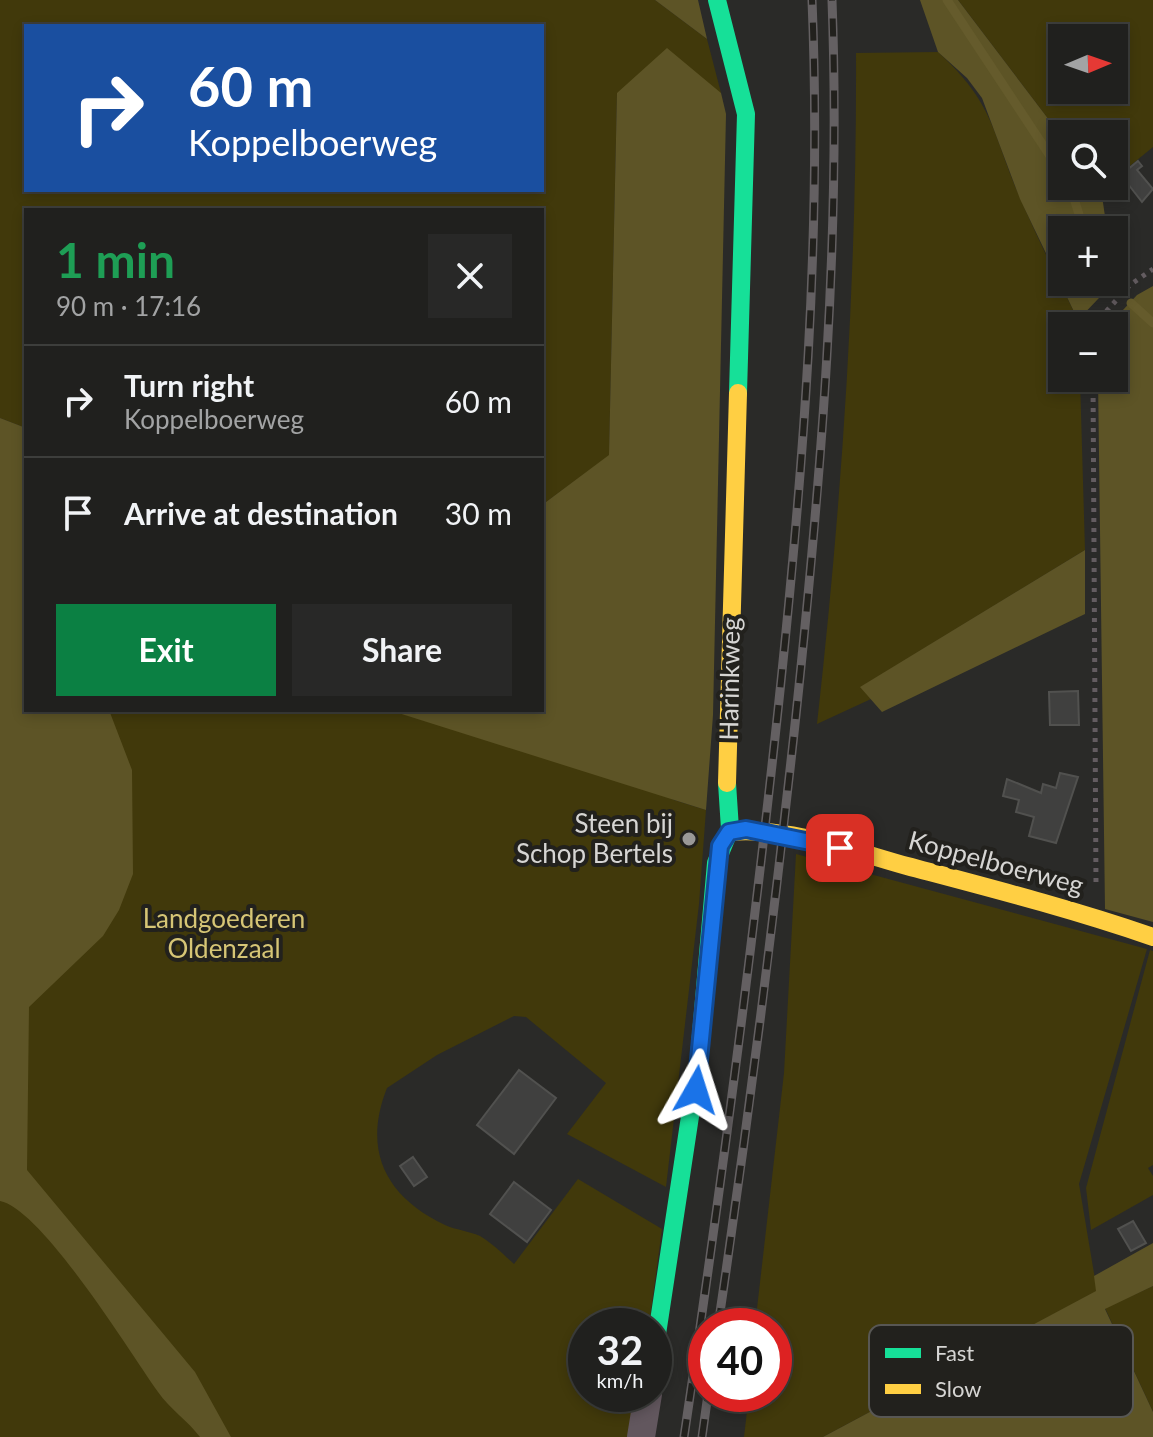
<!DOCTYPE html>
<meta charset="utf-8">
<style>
body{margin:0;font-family:Lato,sans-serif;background:#282827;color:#f1f3f6;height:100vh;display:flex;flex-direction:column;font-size:30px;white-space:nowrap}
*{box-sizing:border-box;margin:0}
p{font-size:26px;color:#a2a3a4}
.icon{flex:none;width:44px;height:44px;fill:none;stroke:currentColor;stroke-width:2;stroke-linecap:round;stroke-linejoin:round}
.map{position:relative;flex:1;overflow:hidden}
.details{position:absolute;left:24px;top:208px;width:520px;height:504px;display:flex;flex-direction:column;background:#20201e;border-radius:0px;box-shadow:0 4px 12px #0003,0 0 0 2px #3d3e3c}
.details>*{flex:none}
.guide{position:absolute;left:24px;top:24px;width:520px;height:168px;border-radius:0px;box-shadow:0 4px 12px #0003,0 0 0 2px #3d3e3c;background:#1a4fa0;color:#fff;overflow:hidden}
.needle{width:52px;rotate:88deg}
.controls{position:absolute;left:1048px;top:24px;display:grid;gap:16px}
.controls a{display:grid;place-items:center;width:80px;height:80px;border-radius:0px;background:#20201e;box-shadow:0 4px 12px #0003,0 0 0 2px #3d3e3c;font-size:40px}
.speed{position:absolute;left:568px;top:1308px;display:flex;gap:16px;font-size:40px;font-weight:700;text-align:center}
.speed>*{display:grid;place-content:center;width:104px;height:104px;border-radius:50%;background:#20201e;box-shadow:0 4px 12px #0003,0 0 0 2px #3d3e3c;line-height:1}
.speed small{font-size:20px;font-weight:400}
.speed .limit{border:12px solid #d22;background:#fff;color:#111}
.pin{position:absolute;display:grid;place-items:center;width:68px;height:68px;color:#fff;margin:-34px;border-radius:16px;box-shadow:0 4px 12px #0006}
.me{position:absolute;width:88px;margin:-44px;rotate:6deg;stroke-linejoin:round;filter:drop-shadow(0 0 6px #0008)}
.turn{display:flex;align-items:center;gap:28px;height:168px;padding:0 32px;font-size:36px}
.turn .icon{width:104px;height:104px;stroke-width:2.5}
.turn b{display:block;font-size:56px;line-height:68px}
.round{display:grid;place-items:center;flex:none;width:84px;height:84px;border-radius:0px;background:#282827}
.summary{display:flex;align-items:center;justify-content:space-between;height:136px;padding:0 32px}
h1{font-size:48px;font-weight:700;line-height:60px;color:#1e9e55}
.primary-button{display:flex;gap:16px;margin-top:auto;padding:16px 32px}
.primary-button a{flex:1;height:92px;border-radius:0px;background:#0b8043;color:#fff;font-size:32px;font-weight:700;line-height:92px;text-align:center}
.primary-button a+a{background:#282827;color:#f1f3f6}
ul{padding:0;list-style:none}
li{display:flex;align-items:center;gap:24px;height:112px;padding:0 32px;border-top:2px solid #3d3e3c}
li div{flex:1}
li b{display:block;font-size:30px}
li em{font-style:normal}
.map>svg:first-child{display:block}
</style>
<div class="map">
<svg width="1153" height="1437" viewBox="0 0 1153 1437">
<rect width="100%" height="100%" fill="#2a2a28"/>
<!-- green -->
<path fill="#41390b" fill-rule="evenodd" d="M0 0H655L707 39 721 93H617L609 456 542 505V210H26V428L0 418ZM26 26H542V190H26Z
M958 0H1153V147L1114 179V134L1062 137ZM1062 38H1114V90H1062Z
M938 52C997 106 992 135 1022 202 1039 242 1059 281 1078 320V326H1062V378H1080L1085 550 861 687 871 699 817 724C842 500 857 278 856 53Z
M0 448 26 710H516L674 800 706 810 699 904 666 1187 567 1134 606 1083 526 1017 514 1016 437 1055 387 1088C362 1151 386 1197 445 1225 456 1230 469 1231 480 1236 492 1243 504 1255 514 1264L578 1179 662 1229 649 1326H586V1394H639L632 1437H0Z
M796 854 1147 949 1079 1184 1097 1291 823 1437H744L749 1394H774V1326H755L784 1073Z
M1150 950 1153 951V1165L1148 1168 1153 1176V1195L1091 1230 1086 1188Z
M1153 1286V1412L1105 1308Z"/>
<!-- forest -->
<path fill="#5d5426" d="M655 0H698L707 39Z
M920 0H958L1062 137V186L1101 189 1107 230H1062V282H1114V271L1118 278 1078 320 1020 199 982 98 967 78 938 52Z
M667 48 721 93 726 114 713 715 706 810 389 710H542V505L609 455 617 93Z
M1153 286V922L1105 909 1098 378H1114V326H1108L1137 295Z
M0 418 26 428V710H109L132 770 133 874 119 910 103 936 29 1007 27 1170 195 1372 231 1437H200C188 1421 170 1409 158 1392 131 1354 42 1209 0 1201Z
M1085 550V614L882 712 860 687Z
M1153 1243V1286L1105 1309 1153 1412V1437H823L1096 1291 1094 1276Z"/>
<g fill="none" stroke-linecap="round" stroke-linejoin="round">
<!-- stream -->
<path stroke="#655b2c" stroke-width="9" d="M947 0 1062 174
M1070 186 1084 230
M1110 282 1112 285
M1131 303 1153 323"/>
</g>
<!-- building -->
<path fill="#40403f" stroke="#51514f" stroke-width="2" d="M1138 161 1142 166 1137 170 1153 189 1142 202 1121 175Z
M1078 691 1079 725H1050L1049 692Z
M1060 773 1078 777 1056 843 1029 836 1034 817 1016 812 1019 800 1003 796 1007 779 1041 793 1043 784 1056 788Z
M519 1070 556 1098 514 1154 477 1125Z
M413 1157 427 1177 414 1186 400 1166Z
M514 1182 551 1210 527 1242 490 1214Z
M1133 1221 1146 1243 1131 1251 1118 1229Z"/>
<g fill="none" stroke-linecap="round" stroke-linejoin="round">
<!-- path -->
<path stroke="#635c60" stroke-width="5" stroke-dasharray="4 6" stroke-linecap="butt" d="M1093 326 1130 285 1153 269
M1093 378 1096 885"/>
<!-- street -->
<path stroke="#62575e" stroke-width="28" d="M641 1437 648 1394"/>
<!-- fast -->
<path stroke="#16e098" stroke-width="18" d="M717 0 746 114 738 393
M654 1354 699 1057 716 863 730 829 727 783"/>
<!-- slow -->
<path stroke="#ffcf43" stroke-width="18" d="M727 783 738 393
M729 832C790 827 850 850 907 866 990 888 1072 909 1153 937"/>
<defs>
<path id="rail" d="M718 1326C748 1123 774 919 796 715 821 477 841 240 832 0
M684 1437C720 1195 752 953 778 710 803 473 822 238 812 0
M702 1437 708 1394"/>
</defs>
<!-- rail casing -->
<use href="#rail" stroke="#646062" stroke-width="9"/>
<!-- rail -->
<use href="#rail" stroke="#22211d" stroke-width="6" stroke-dasharray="18" stroke-linecap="butt"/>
</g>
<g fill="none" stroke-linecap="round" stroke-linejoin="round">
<defs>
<path id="route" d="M696 1090 720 846 729 832 746 829 840 848"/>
</defs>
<!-- route casing -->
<use href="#route" stroke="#114b97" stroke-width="20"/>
<!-- route -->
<use href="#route" stroke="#1a73e8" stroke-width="14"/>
</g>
<!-- markers -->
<circle fill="#9a9997" stroke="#22211d" stroke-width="3" cx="689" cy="839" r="8"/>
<g text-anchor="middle" stroke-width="8" stroke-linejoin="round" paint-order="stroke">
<!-- street labels -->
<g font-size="26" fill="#d6d5d3" stroke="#22211d">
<text transform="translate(730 679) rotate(-89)" y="9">Harinkweg</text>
<text transform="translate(996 863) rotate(15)" y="9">Koppelboerweg</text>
</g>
<!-- poi labels -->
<g font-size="26" fill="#d6d5d3" stroke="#22211d" text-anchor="end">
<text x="673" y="833">Steen bij<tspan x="673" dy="30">Schop Bertels</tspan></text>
</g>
<!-- park labels -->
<g font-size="26" fill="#d6c575" stroke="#22211d">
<text x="224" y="928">Landgoederen<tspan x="224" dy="30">Oldenzaal</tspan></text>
</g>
</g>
<!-- legend -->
<rect x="869" y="1325" width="264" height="92" rx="12" fill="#22211d" stroke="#585754" stroke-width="2"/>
<rect x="885" y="1348" width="36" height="10" fill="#16e098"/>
<rect x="885" y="1384" width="36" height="10" fill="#ffcf43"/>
<g font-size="22" fill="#d6d5d3">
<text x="935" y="1361">Fast</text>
<text x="935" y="1397">Slow</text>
</g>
</svg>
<div class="controls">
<a><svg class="needle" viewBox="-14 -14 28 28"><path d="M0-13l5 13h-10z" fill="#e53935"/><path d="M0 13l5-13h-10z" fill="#a2a3a4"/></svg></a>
<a><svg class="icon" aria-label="search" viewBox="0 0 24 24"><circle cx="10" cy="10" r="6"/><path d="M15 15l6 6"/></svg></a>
<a>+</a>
<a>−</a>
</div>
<div class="speed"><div>32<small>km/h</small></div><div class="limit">40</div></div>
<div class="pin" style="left:840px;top:848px;background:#d93025"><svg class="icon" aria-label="arrive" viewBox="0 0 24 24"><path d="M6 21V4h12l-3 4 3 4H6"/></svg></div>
<svg class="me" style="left:696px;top:1090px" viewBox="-20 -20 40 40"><path d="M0-17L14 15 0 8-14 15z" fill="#1a73e8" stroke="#fff" stroke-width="4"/></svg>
<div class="guide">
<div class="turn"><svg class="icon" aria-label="right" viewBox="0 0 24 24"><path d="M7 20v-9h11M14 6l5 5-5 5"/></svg><div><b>60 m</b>Koppelboerweg</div></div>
</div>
<section class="details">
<div class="summary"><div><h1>1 min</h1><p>90 m · 17:16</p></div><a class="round"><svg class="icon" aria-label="close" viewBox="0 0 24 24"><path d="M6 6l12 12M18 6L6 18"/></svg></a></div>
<ul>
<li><svg class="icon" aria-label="right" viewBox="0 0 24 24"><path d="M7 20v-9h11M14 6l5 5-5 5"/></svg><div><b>Turn right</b><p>Koppelboerweg</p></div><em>60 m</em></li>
<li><svg class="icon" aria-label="arrive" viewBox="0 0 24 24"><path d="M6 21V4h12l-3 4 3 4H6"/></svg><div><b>Arrive at destination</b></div><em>30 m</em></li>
</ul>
<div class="primary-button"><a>Exit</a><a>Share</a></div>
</section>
</div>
